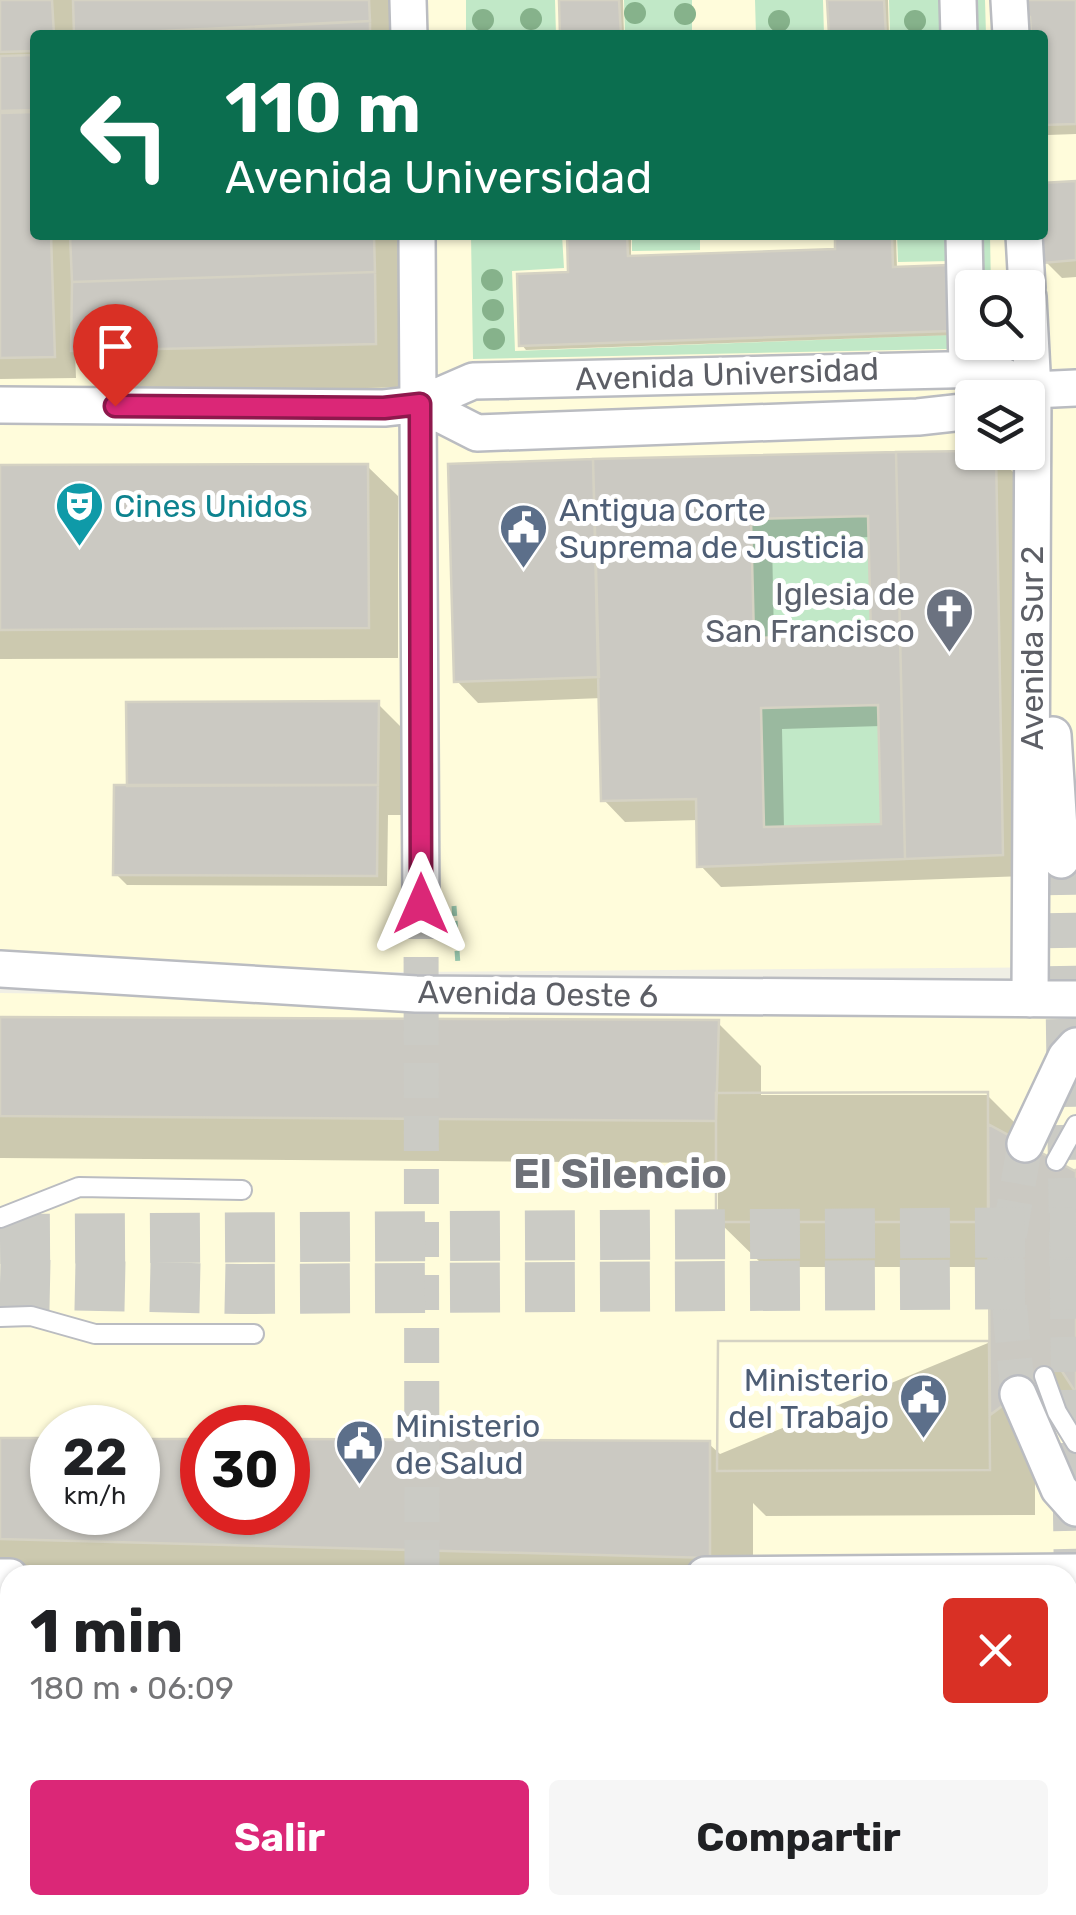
<!DOCTYPE html>
<html lang="es">
<meta charset="utf-8">
<style>
body{margin:0;font-family:Rubik,sans-serif;background:#f6f6f6;color:#202124;height:100vh;display:flex;flex-direction:column;font-size:38px;white-space:nowrap}
*{box-sizing:border-box;margin:0}
p{font-size:32px;color:#757577}
.icon{flex:none;width:55px;height:55px;fill:none;stroke:currentColor;stroke-width:2;stroke-linecap:round;stroke-linejoin:round}
.map{position:relative;flex:1;overflow:hidden}
.panel{position:absolute;left:0px;top:1565px;width:1078px;height:350px;display:flex;flex-direction:column;background:#fff;border-radius:30px 30px 0 0;box-shadow:0 2px 8px #0004}
.panel>*{flex:none}
.hud{position:absolute;left:30px;top:30px;width:1018px;height:210px;border-radius:10px;box-shadow:0 2px 8px #0004;background:#0b6e4f;color:#fff;overflow:hidden}
.fabs{position:absolute;left:955px;top:270px;display:grid;gap:20px}
.fabs a{display:grid;place-items:center;width:90px;height:90px;border-radius:10px;background:#fff;box-shadow:0 2px 8px #0004;font-size:50px}
.speed{position:absolute;left:30px;top:1405px;display:flex;gap:20px;font-size:50px;font-weight:700;text-align:center}
.speed>*{display:grid;place-content:center;width:130px;height:130px;border-radius:50%;background:#fff;box-shadow:0 2px 8px #0004;line-height:1}
.speed small{font-size:25px;font-weight:400}
.speed .limit{border:15px solid #d22;background:#fff;color:#111}
.pin{position:absolute;display:grid;place-items:center;width:85px;height:85px;color:#fff;margin:-102px -42px;border-radius:50% 50% 50% 0;rotate:-45deg;box-shadow:0 0 10px #0007}
.pin .icon{rotate:45deg}
.me{position:absolute;width:110px;margin:-55px;rotate:0deg;stroke-linejoin:round;filter:drop-shadow(0 0 8px #0008)}
.turn{display:flex;align-items:center;gap:35px;height:210px;padding:0 30px;font-size:45px}
.turn .icon{width:130px;height:130px;stroke-width:2.5}
.turn b{display:block;font-size:70px;line-height:85px}
.round{display:grid;place-items:center;flex:none;width:105px;height:105px;border-radius:10px;background:#f6f6f6}
.headline{display:flex;align-items:center;justify-content:space-between;height:170px;padding:0 30px}
h1{font-size:60px;font-weight:700;line-height:75px}
.button{display:flex;gap:20px;margin-top:auto;padding:20px 30px}
.button a{flex:1;height:115px;border-radius:10px;background:#db2777;color:#fff;font-size:40px;font-weight:700;line-height:115px;text-align:center}
.button a+a{background:#f6f6f6;color:#202124}
.map>svg:first-child{display:block}
</style>
<div class="map">
<svg width="1076" height="1915" viewBox="0 0 1076 1915">
<rect width="100%" height="100%" fill="#f0efe5"/>
<!-- commercial -->
<path fill="#fffcdb" fill-rule="evenodd" d="M0 0H1076V967L0 975ZM35 35H1042V235H35ZM972 288H1028V342H972ZM972 398H1028V452H972Z
M0 993 718 1004 1076 1005V1566L774 1564 0 1571ZM52 1428H138V1512H52ZM202 1428H288V1512H202Z
M0 1604H10V1905H1068V1609H1076V1915H0Z"/>
<!-- green -->
<path fill="#c1e8c7" d="M466 0H555L556 35H466Z
M624 0H692V35H625Z
M755 0H823L824 35H756Z
M889 0H985L986 35H890Z
M471 235H562L564 268 512 271 515 351 954 335 952 261 898 262 897 235H990L991 287 972 288V342L992 343V348L473 359Z
M632 235H700V250L632 251Z
M868 516 871 634 754 638 751 519Z
M878 705 881 824 764 827 761 708Z"/>
<!-- shadow -->
<path fill="#0003" fill-rule="evenodd" d="M0 0H398L399 35H35V235H402L418 387 117 393 75 352 76 378 0 379Z
M562 0H623L624 35H563Z
M830 0H888L889 35H831Z
M1033 0H1076V134L1048 135 1042 130V35H1034L1033 23 1026 16Z
M1076 183V277L1062 278 1045 261 1042 186Z
M569 235H631V258L838 252 837 235H896L897 269 954 335 526 350 522 345 571 275Z
M994 453 1016 475 1023 876 721 887 700 865 699 820 625 822 604 800 602 698 478 703 457 681 450 467ZM871 537 874 637 774 640 772 540ZM881 726 883 826 784 829 782 729Z
M367 466 398 496V658L0 659V468Z
M378 704 408 734V815H388L387 886 127 885 116 874 129 787Z
M0 1019 718 1023 761 1066V1095H987L1033 1141V1151L1076 1174V1404L1035 1434V1515L766 1516 753 1503V1575H10L0 1580V1441H52V1512H138V1441H202V1512H288V1442L709 1444 720 1454 988 1343 992 1347V1267H765L718 1221V1163L0 1158ZM1067 1356 1070 1360 1032 1387 1029 1384Z
M10 1621V1875H0V1622Z
M279 1905H312L294 1909Z
M488 1905H683V1915H498Z"/>
<!-- building -->
<path fill="#cbc9c2" stroke="#d5d2c3" stroke-width="2.5" fill-rule="evenodd" d="M0 0H52L54 35H35V51L0 52Z
M73 0H369L370 21 74 35Z
M559 0H619L621 35H560Z
M827 0H884L886 35H829Z
M1023 0H1076V124L1042 125V35H1024L1031 33 1030 17H1023Z
M370 21V35H108Z
M35 55V110L0 111V56Z
M35 112V235H51L55 357 0 358V113Z
M1076 181V260L1043 263 1042 183Z
M70 235H374L375 272 72 282Z
M567 235H627L628 256 835 249V235H892L893 267 948 265 950 331 519 346 517 274 568 272Z
M375 272 376 344 71 351 72 282Z
M972 451 996 452 1003 855 905 859 896 452Z
M896 452 905 859 697 867 696 799 601 801 593 459ZM868 516 871 634 754 638 751 519ZM878 705 881 824 764 827 761 708Z
M593 459 599 677 454 682 448 464Z
M368 464 369 628 0 630V465Z
M379 701 378 785 127 786 126 702Z
M114 785H378L377 876 113 875Z
M0 1017 719 1020 716 1121 0 1116Z
M988 1092V1222H716V1093Z
M988 1092V1222H716V1093Z
M988 1124 1075 1171 1076 1169V1393L1058 1365 990 1415Z
M718 1341H989L990 1470 717 1471Z
M718 1341H989L990 1470 717 1471Z
M0 1438H52V1512H138V1439H202V1512H288V1439L710 1441V1558L0 1539Z
M0 1619H10V1845H0Z"/>
<g fill="none" stroke-linecap="round" stroke-linejoin="round">
<!-- street-tunnel -->
<path stroke="#cbcbc5" stroke-width="35" stroke-dasharray="35 18" stroke-linecap="butt" d="M1061 860 1076 1892
M421 904 422 1575
M1018 1394 1005 1260 1025 1144"/>
<!-- secondary-tunnel -->
<path stroke="#cbcbc5" stroke-width="50" stroke-dasharray="50 25" stroke-linecap="butt" d="M0 1239 1076 1232
M0 1284 242 1289 1076 1284"/>
<defs>
<path id="lane" d="M1056 1161 1076 1125
M0 1218 79 1187 242 1190
M0 1317 31 1316 95 1334H254
M1044 1376 1057 1412 1076 1443
M1074 1766H1076"/>
<path id="street" d="M408 0 409 35
M958 0 959 35
M1009 0 1011 35
M417 235 421 904
M964 235 967 368
M1024 235 1027 288
M1028 297 1033 390 1030 999
M1017 398 1033 390 1076 388
M420 404 477 433 918 417 972 411
M0 405 384 408 420 404 473 381 989 369 1033 390
M1053 735 1061 860
M0 969 416 994 1076 999
M1025 1144 1066 1057 1076 1046
M1018 1394 1059 1489 1076 1508
M705 1575 1076 1572
M0 1577H10
M0 1898H10
M425 1905V1915
M1043 1905 1044 1915
M1074 1915 1076 1892"/>
</defs>
<!-- lane casing -->
<use href="#lane" stroke="#babcc1" stroke-width="22"/>
<!-- street casing -->
<use href="#street" stroke="#babcc1" stroke-width="40"/>
<!-- path -->
<path stroke="#99c9af" stroke-width="5" stroke-dasharray="10 5" stroke-linecap="butt" d="M454 906 458 965"/>
<!-- lane -->
<use href="#lane" stroke="#fff" stroke-width="18"/>
<!-- street -->
<use href="#street" stroke="#fff" stroke-width="35"/>
</g>
<!-- trees -->
<g fill="#86b28b">
<circle cx="635" cy="13" r="11"/>
<circle cx="685" cy="14" r="11"/>
<circle cx="531" cy="19" r="11"/>
<circle cx="483" cy="20" r="11"/>
<circle cx="779" cy="21" r="11"/>
<circle cx="915" cy="21" r="11"/>
<circle cx="492" cy="280" r="11"/>
<circle cx="493" cy="310" r="11"/>
<circle cx="494" cy="339" r="11"/>
</g>
<g fill="none" stroke-linecap="round" stroke-linejoin="round">
<defs>
<path id="route" d="M115 406 384 408 420 404 421 904"/>
</defs>
<!-- route casing -->
<use href="#route" stroke="#8e194d" stroke-width="25"/>
<!-- route -->
<use href="#route" stroke="#db2777" stroke-width="18"/>
</g>
<!-- icons -->
<defs>
<symbol id="theatre-pin" viewBox="-11 -11 22 30"><path d="M0 17L-7.5 6A9.5 9.5 0 1 1 7.5 6Z" fill="#0f9aa8" stroke="#fff"/><path d="M-5-5.5Q0-4 5-5.5V0Q5 5 0 6Q-5 5-5 0ZM-3.3-2.5H-1v1.5H-3.3ZM1-2.5H3.3v1.5H1ZM-2.8 1Q0 5.5 2.8 1Z" fill="#fff"/></symbol>
<symbol id="civic-pin" viewBox="-11 -11 22 30"><path d="M0 17L-7.5 6A9.5 9.5 0 1 1 7.5 6Z" fill="#5c6f8a" stroke="#fff"/><path d="M-.6-6.5H3V-4.5H.6V-3L4-1V1h2V6H-6V1h2V-1L-.6-3ZM-1.2 2.5V6h2.4V2.5Z" fill="#fff"/></symbol>
<symbol id="church-pin" viewBox="-11 -11 22 30"><path d="M0 17L-7.5 6A9.5 9.5 0 1 1 7.5 6Z" fill="#6b7280" stroke="#fff"/><path d="M-1.2-6h2.4v3.5h3.3v2.4h-3.3V6h-2.4V-.1h-3.3v-2.4h3.3Z" fill="#fff"/></symbol>
</defs>
<g fill-rule="evenodd">
<use href="#theatre-pin" x="52" y="478" width="55" height="75"/>
<use href="#civic-pin" x="496" y="500" width="55" height="75"/>
<use href="#church-pin" x="922" y="584" width="55" height="75"/>
<use href="#civic-pin" x="896" y="1370" width="55" height="75"/>
<use href="#civic-pin" x="332" y="1416" width="55" height="75"/>
</g>
<g text-anchor="middle" stroke-width="10" stroke-linejoin="round" paint-order="stroke">
<!-- street labels -->
<g font-size="32" fill="#5d5f66" stroke="#fff">
<text transform="translate(727 374) rotate(-2)" y="11">Avenida Universidad</text>
<text transform="translate(1032 648) rotate(-90)" y="11">Avenida Sur 2</text>
<text transform="translate(538 994) rotate(1)" y="11">Avenida Oeste 6</text>
</g>
<!-- culture labels -->
<g font-size="32" fill="#0d838f" stroke="#fff" text-anchor="start">
<text x="114" y="517">Cines Unidos</text>
</g>
<!-- service labels -->
<g font-size="32" fill="#4e5e75" stroke="#fff" text-anchor="start">
<text x="559" y="521">Antigua Corte<tspan x="559" dy="37">Suprema de Justicia</tspan></text>
<text x="889" y="1391" text-anchor="end">Ministerio<tspan x="889" dy="37">del Trabajo</tspan></text>
<text x="395" y="1437">Ministerio<tspan x="395" dy="37">de Salud</tspan></text>
</g>
<!-- worship labels -->
<g font-size="32" fill="#5b616d" stroke="#fff" text-anchor="end">
<text x="915" y="605">Iglesia de<tspan x="915" dy="37">San Francisco</tspan></text>
</g>
<!-- district labels -->
<g font-size="42" font-weight="bold" fill="#6e7178" stroke="#fff">
<text x="620" y="1188">El Silencio</text>
</g>
</g>
</svg>
<div class="fabs">
<a><svg class="icon" aria-label="search" viewBox="0 0 24 24"><circle cx="10" cy="10" r="6"/><path d="M15 15l6 6"/></svg></a>
<a><svg class="icon" aria-label="layers" viewBox="0 0 24 24"><path d="M12 4l9 5-9 5-9-5zM3 14l9 5 9-5"/></svg></a>
</div>
<div class="speed"><div>22<small>km/h</small></div><div class="limit">30</div></div>
<div class="pin" style="left:115px;top:406px;background:#d93025"><svg class="icon" aria-label="arrive" viewBox="0 0 24 24"><path d="M6 21V4h12l-3 4 3 4H6"/></svg></div>
<svg class="me" style="left:421px;top:904px" viewBox="-20 -20 40 40"><path d="M0-17L14 15 0 8-14 15z" fill="#db2777" stroke="#fff" stroke-width="4"/></svg>
<div class="hud">
<div class="turn"><svg class="icon" aria-label="left" viewBox="0 0 24 24"><path d="M17 20v-9H6M10 6l-5 5 5 5"/></svg><div><b>110 m</b>Avenida Universidad</div></div>
</div>
<section class="panel">
<div class="headline"><div><h1>1 min</h1><p>180 m · 06:09</p></div><a class="round" style="background:#d93025;color:#fff"><svg class="icon" aria-label="close" viewBox="0 0 24 24"><path d="M6 6l12 12M18 6L6 18"/></svg></a></div>
<div class="button"><a>Salir</a><a>Compartir</a></div>
</section>
</div>
